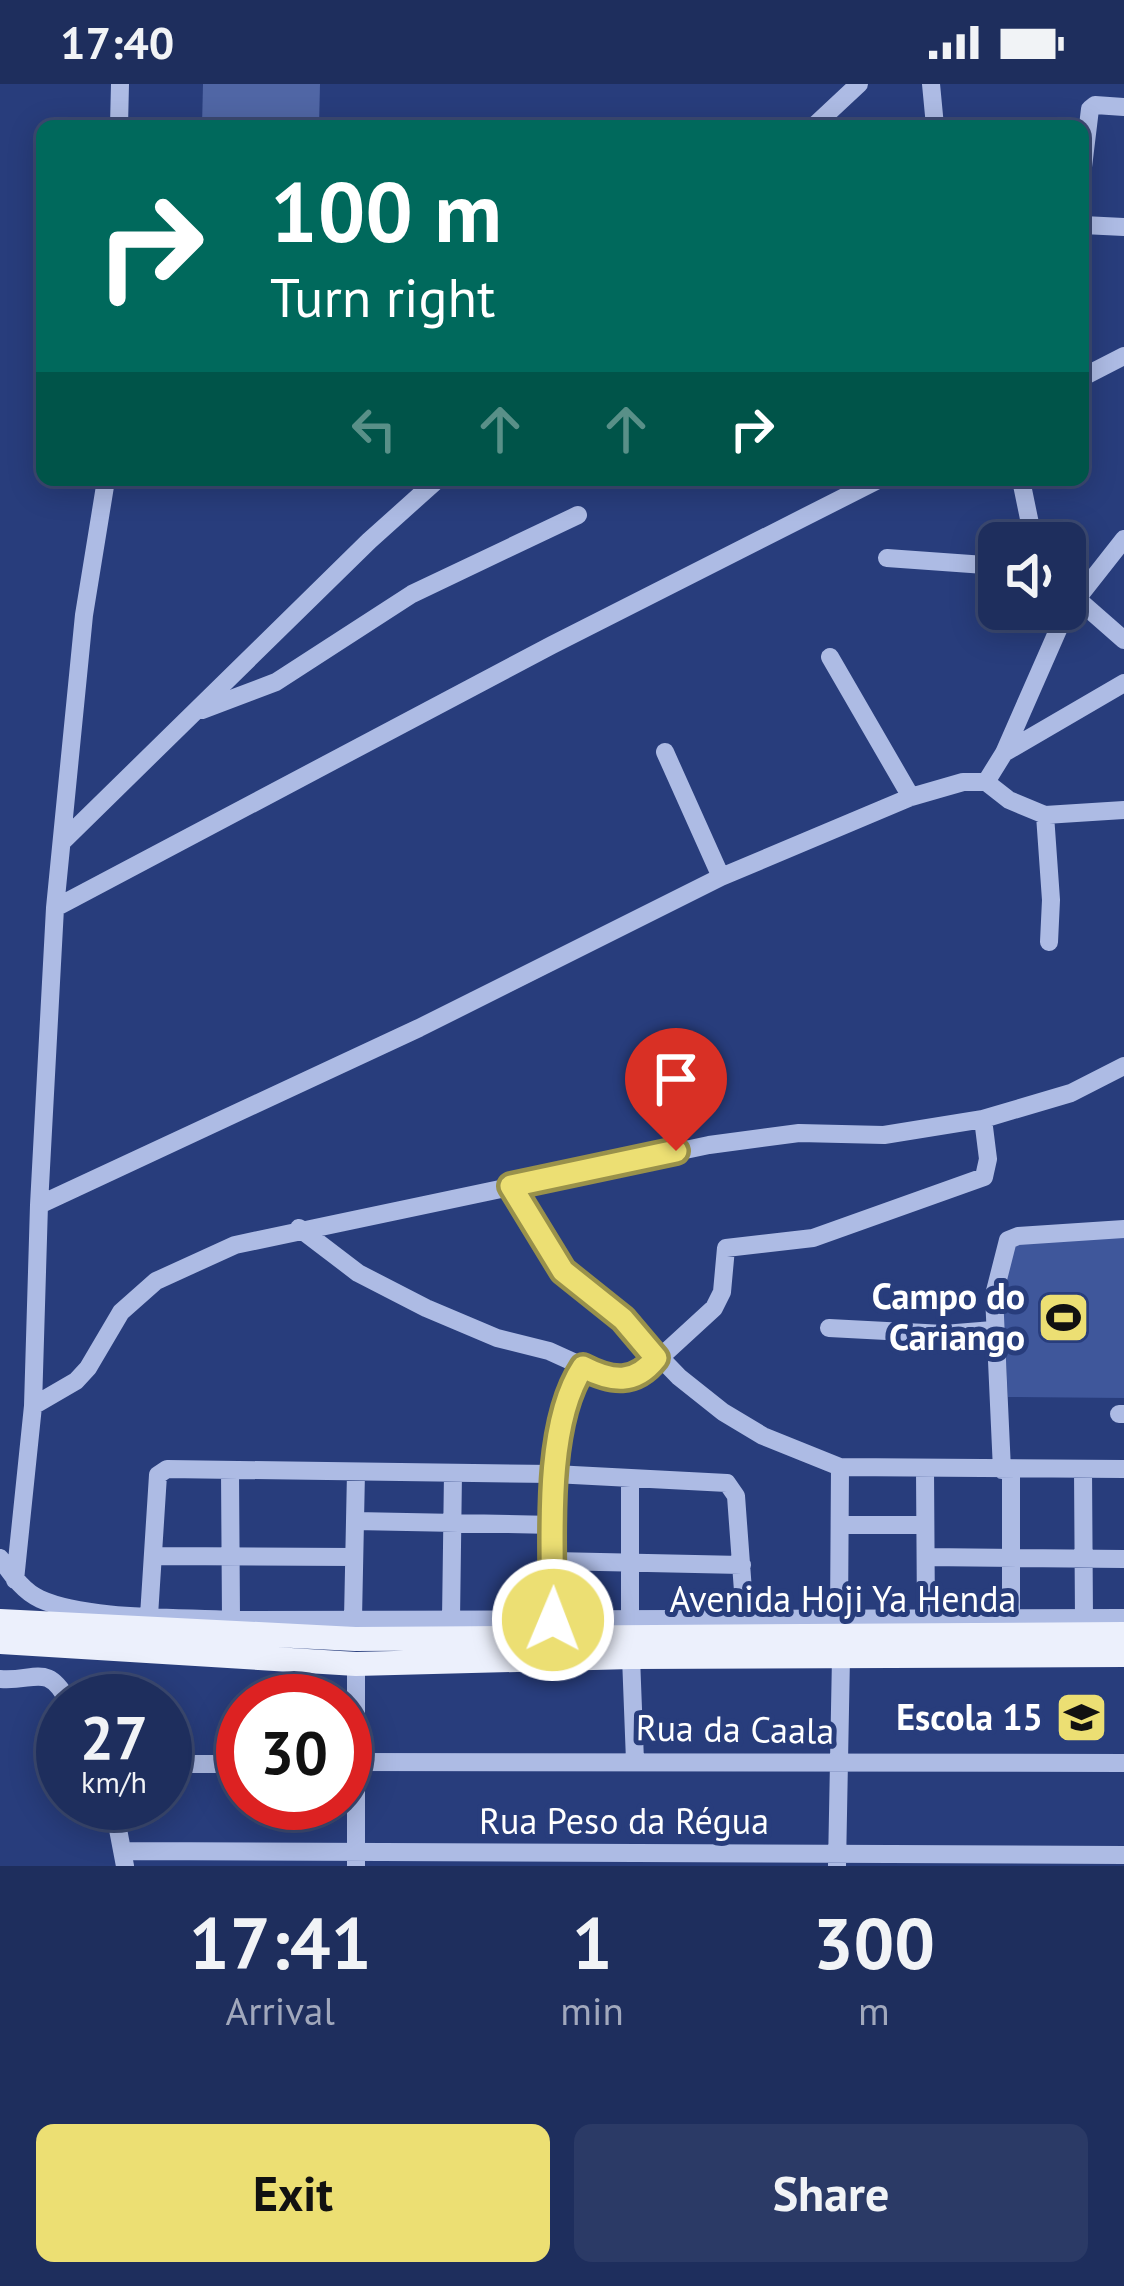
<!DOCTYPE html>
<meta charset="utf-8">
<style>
body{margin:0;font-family:"PT Sans",sans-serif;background:#2b3a66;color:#f1f3f6;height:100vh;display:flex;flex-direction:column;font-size:45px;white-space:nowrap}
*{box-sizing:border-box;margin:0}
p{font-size:39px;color:#a1a8bc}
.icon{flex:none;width:66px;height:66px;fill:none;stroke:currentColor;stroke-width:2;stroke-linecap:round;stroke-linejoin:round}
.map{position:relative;height:1782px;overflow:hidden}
.side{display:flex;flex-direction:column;background:#1e2e5d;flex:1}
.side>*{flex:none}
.hud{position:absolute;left:36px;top:36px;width:1053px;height:366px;border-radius:18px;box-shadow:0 6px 30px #0003,0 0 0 3px #3c4a72;background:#00695c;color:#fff;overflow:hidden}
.buttons{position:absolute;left:978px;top:438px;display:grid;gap:24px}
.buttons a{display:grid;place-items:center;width:108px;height:108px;border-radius:18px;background:#1e2e5d;box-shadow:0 6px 30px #0003,0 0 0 3px #3c4a72;font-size:60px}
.speed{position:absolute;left:36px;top:1590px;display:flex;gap:24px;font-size:60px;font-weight:700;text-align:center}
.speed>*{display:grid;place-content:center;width:156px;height:156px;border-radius:50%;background:#1e2e5d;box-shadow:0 6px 30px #0003,0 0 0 3px #3c4a72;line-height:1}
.speed small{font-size:30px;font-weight:400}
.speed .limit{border:18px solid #d22;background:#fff;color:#111}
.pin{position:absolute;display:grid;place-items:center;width:102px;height:102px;color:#fff;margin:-123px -51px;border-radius:50% 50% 50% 0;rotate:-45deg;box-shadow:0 0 12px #0007}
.pin .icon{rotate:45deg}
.me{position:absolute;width:132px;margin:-66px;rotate:1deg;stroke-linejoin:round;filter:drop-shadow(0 0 9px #0008)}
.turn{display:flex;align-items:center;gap:42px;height:252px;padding:0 36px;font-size:54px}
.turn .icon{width:156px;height:156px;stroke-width:2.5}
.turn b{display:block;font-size:84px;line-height:102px}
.lanes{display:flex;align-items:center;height:114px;padding:0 36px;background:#0003;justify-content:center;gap:60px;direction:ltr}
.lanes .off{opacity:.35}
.eta{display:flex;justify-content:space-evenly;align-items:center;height:204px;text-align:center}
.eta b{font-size:72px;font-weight:800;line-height:84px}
.cta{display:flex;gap:24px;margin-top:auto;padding:24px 36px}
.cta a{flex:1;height:138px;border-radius:18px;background:#ecdf73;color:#111;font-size:48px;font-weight:800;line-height:138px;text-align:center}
.cta a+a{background:#2b3a66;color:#f1f3f6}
.status{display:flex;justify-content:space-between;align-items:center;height:84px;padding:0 60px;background:#1e2e5d;direction:ltr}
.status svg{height:33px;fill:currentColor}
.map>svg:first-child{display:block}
</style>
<div class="status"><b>17:40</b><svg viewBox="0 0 49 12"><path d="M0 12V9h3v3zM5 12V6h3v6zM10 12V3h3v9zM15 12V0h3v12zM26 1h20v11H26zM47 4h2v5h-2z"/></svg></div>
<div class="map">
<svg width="1124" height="1782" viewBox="0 0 1124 1782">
<rect width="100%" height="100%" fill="#283d7c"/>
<!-- green -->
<path fill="#3f579b" d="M1124 1152V1314L1008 1313 999 1154Z"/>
<!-- building -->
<path fill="#5066a5" d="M203 0H320L319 42H202Z"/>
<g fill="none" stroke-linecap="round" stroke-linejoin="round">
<!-- minor -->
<path stroke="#adbbe4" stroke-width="18" d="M931 0 935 42
M119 42 120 0
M814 42 859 0
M1083 83 1090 25 1095 21 1124 23
M1083 141 1124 143
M1083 293 1124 272
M1021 396 1034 459
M887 474 999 482
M1075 513 1124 556
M830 573 911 713
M202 626 276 598 412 510 578 431
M665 668 721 793
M1004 669 1124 599
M986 698 1004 669 1065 530 1124 455
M1045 731 1051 816 1049 858
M63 757 369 457 437 396
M55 824 552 561 878 396
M511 1102 563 1188 623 1235 679 1293 723 1328 763 1352 840 1383 1124 1385
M39 1121 419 944 721 793 911 713 963 698H986L1009 716 1045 731 1124 726
M299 1144 358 1189 426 1224 497 1254 549 1267 613 1296 641 1291 714 1224 722 1208 726 1164 813 1154 984 1093 988 1075 983 1035
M829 1244 944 1250 993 1246
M33 1322 76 1297 88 1284 121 1228 156 1197 235 1161 709 1061 799 1049 884 1051 983 1035 1071 1009 1124 982
M1119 1330H1124
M1083 1385 1084 1535
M925 1386 926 1536
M1002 1386 994 1211 1008 1156 1018 1152 1124 1145
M230 1387 231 1536
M1011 1387V1534
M355 1437 554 1441
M840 1441H925
M155 1472 354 1473
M926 1473 1124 1475
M0 1474C11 1489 22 1507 40 1515 86 1536 179 1533 231 1536L1124 1534
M553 1477 742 1481
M15 1496 33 1322 39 1121 55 824 84 531 106 396
M149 1532 158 1391 167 1385 554 1390 727 1399 736 1412 745 1534
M839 1534 840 1383
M353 1535 356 1388
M630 1535V1395
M451 1536 453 1389
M553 1543C553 1470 542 1345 583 1283
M631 1573 635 1677
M0 1595C35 1598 47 1578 68 1617
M345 1678 1124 1679
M165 1680H243
M113 1719 125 1782
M124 1767 1124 1771
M356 1782V1580
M837 1782 841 1573"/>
<!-- major -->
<path stroke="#ecf0fc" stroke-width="24" d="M0 1537 355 1555 1124 1550
M0 1558 356 1580 631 1573 1124 1571"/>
</g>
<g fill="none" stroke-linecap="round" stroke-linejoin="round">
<defs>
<path id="route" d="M553 1536C553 1464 543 1343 583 1283 612 1298 635 1301 656 1274L623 1235 563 1187 511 1102 676 1067"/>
</defs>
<!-- route casing -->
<use href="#route" stroke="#99914b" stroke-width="30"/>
<!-- route -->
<use href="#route" stroke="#ecdf73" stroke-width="21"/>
</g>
<!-- icons -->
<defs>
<symbol id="stadium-square" viewBox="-11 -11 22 22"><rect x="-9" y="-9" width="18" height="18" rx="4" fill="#ecdf73" stroke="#283d7c"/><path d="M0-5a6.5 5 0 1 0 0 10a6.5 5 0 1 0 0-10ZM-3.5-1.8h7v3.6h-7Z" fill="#111"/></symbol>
<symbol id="school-square" viewBox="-11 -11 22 22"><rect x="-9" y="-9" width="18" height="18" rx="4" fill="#ecdf73" stroke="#283d7c"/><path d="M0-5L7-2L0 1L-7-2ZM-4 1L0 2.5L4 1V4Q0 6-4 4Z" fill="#111"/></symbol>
</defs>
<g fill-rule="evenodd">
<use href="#stadium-square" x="1034" y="1204" width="59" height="59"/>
<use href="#school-square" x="1052" y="1604" width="59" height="59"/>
</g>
<g text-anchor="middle" stroke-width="10" stroke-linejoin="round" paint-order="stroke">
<!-- poi labels -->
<g font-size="36" font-weight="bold" fill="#fff" stroke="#283d7c" text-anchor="end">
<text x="1025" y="1225">Campo do<tspan x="1025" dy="41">Cariango</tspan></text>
<text x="1043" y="1646">Escola 15</text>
</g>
<!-- street labels -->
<g font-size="36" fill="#fff" stroke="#283d7c">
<text x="843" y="1528">Avenida Hoji Ya Henda</text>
<text transform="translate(735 1645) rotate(1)" y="13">Rua da Caala</text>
<text x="624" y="1750">Rua Peso da Régua</text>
</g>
</g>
</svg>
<div class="buttons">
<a><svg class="icon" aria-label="sound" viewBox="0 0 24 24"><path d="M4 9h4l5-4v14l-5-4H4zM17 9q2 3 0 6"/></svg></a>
</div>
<div class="speed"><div>27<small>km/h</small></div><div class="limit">30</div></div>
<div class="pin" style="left:676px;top:1067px;background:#d93025"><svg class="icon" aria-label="arrive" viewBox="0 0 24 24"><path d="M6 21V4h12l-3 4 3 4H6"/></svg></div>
<svg class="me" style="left:553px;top:1536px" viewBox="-20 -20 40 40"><circle r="17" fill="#ecdf73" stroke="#fff" stroke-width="3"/><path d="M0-11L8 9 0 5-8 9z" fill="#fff"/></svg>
<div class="hud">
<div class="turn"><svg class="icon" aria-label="right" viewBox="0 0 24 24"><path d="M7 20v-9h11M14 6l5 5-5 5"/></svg><div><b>100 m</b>Turn right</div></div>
<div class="lanes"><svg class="icon off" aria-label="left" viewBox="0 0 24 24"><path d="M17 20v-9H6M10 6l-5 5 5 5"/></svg><svg class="icon off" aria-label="ahead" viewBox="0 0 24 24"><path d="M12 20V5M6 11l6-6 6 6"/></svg><svg class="icon off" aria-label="ahead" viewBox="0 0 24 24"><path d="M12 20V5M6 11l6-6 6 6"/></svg><svg class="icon" aria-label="right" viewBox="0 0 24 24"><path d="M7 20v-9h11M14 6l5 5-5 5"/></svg></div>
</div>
</div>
<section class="side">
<div class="eta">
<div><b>17:41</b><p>Arrival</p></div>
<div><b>1</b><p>min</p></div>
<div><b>300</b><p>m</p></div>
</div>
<div class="cta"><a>Exit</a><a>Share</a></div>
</section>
